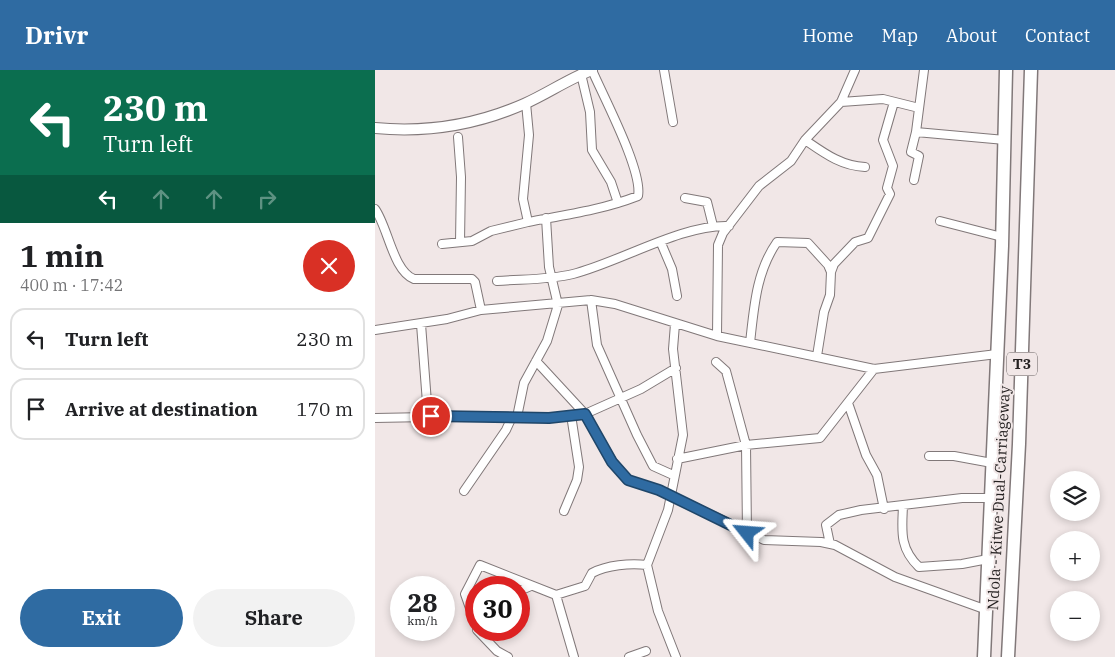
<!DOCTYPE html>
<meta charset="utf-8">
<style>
body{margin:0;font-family:"IBM Plex Serif",serif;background:#f2f2f2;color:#202124;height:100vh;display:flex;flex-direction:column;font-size:19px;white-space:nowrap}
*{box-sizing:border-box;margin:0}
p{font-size:16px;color:#757577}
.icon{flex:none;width:28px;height:28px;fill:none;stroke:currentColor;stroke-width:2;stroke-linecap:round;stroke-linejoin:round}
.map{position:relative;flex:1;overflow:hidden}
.details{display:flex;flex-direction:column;background:#fff;width:375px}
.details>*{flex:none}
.hud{background:#0b6e4f;color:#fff;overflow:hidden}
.tools{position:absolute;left:675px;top:401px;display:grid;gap:10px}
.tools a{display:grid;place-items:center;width:50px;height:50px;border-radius:50%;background:#fff;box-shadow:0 2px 8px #0003;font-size:25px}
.speed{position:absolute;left:15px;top:506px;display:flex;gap:10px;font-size:25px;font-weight:700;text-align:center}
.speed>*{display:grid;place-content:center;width:65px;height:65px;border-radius:50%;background:#fff;box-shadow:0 2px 8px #0003;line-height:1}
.speed small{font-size:12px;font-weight:400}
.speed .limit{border:8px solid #d22;background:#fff;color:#111}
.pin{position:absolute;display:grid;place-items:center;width:42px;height:42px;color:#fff;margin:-21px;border:2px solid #fff;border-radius:50%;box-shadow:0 1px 5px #0007}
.me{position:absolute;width:55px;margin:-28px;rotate:298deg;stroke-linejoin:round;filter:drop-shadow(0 0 4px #0008)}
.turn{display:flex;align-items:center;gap:18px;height:105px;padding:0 20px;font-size:22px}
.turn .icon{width:65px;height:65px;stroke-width:2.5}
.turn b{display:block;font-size:35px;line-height:42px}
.lanes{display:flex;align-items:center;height:48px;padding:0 20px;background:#0003;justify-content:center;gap:25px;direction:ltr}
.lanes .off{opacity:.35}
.round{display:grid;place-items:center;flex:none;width:52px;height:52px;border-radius:26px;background:#f2f2f2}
.head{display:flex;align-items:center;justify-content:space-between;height:85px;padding:0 20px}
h1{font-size:30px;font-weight:700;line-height:38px}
.primary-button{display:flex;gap:10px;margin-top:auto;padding:10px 20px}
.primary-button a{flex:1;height:58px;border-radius:30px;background:#2f6ba2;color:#fff;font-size:20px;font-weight:700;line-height:58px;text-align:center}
.primary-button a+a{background:#f2f2f2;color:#202124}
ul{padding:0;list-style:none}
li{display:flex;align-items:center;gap:15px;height:62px;margin:0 10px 8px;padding:0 10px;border:2px solid #e0e0e0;border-radius:15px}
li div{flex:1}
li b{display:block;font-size:19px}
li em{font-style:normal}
header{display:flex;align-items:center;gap:30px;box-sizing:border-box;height:70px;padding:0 25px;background:#2f6ba2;color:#fff}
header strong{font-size:24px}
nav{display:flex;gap:28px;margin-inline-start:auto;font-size:18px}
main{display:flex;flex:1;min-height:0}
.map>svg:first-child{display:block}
</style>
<header>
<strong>Drivr</strong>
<nav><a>Home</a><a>Map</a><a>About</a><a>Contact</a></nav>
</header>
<main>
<section class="details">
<div class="hud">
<div class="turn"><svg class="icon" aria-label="left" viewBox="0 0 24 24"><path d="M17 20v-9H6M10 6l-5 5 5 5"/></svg><div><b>230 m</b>Turn left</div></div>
<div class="lanes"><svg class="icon" aria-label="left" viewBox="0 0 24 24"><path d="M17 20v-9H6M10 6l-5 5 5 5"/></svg><svg class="icon off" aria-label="ahead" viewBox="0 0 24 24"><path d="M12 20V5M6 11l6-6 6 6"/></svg><svg class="icon off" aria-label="ahead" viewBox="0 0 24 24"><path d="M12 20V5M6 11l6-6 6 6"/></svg><svg class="icon off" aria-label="right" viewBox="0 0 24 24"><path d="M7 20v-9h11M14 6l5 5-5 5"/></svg></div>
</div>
<div class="head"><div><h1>1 min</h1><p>400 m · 17:42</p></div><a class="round" style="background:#d93025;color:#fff"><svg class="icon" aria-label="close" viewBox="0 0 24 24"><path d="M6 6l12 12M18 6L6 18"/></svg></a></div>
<ul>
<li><svg class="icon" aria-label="left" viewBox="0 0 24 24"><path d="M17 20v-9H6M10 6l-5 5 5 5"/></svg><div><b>Turn left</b></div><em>230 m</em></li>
<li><svg class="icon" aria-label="arrive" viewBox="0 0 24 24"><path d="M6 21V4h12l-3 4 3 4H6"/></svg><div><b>Arrive at destination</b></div><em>170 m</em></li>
</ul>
<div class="primary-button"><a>Exit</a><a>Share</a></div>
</section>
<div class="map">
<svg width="740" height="587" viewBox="0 0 740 587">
<rect width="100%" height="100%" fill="#f1e7e7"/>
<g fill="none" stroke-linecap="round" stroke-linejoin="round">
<defs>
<path id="minor" d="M289 0 298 52
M206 4 215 42 217 80 236 112 243 133
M466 32 508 29 544 38
M151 33 154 65 148 129 153 152C190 145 227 140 263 126 268 101 228 26 217 0
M541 62 630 70
M83 67 86 107 85 172
M430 70C449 83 466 96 490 97
M539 110 544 86 536 82 541 62 549 0
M310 128 332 132 338 156
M0 139C13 157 18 201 39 209H97L100 212 106 240
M565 151 627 167
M286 173 297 199 302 226
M67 174 97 171 116 161 153 152
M122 211C146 209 174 210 198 204 245 192 307 154 354 156
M216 230 222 275 262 365 278 396 298 405
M46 254 53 346
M300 254 298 279 308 365 293 440 272 495 283 541 301 587
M0 260 72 249 106 240 216 230 240 234 342 266 499 299 622 284
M342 266 343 175 348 163 384 116 416 91 430 70 466 32 480 0
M375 273C379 238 381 202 402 172L433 173 453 195 456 202
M442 286 449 242 455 225 456 202 459 194 480 172 493 168 515 124 512 118 518 96 508 70 519 32
M161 291 210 344 237 391 253 410 284 420 389 470 446 472 460 475 520 507 612 540
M341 292 351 301 371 375 372 463
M473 333 491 385 502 405 509 439
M142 347 149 313 172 271 183 235 174 197 171 148
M0 348 107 346 174 348 210 344 266 319 301 298
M554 386H579L617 393
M302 389 371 375 445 368 499 299
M89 421 131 360 137 347
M528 436C527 460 524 478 544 497L587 494 613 489
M189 441 202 410 204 397 196 345
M455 474 451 455 464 445 486 440 587 428H615
M144 521 156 516
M181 525 199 587
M101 555 90 524 105 495 181 525 210 516 217 503C232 495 255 493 272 495
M102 560 122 581 133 587
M254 587 271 581"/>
<path id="secondary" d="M0 58C52 63 101 55 149 34 172 24 193 9 217 0"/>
<path id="trunk" d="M609 587 627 176 631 0
M633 587 644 374 656 0"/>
</defs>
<!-- minor casing -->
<use href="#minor" stroke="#817879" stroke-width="10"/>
<!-- secondary casing -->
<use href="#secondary" stroke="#817879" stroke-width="12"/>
<!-- trunk casing -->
<use href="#trunk" stroke="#817879" stroke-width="15"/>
<!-- minor -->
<use href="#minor" stroke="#fff" stroke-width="8"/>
<!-- secondary -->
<use href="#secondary" stroke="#fff" stroke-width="10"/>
<!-- trunk -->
<use href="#trunk" stroke="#fff" stroke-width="12"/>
</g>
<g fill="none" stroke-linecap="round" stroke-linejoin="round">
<defs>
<path id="route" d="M56 346 174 348 210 344 237 392 253 410 284 420 372 463"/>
</defs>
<!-- route casing -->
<use href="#route" stroke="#1f4669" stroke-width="12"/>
<!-- route -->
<use href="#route" stroke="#2f6ba2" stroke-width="9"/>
</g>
<g text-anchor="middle" stroke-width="4" stroke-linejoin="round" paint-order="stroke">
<!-- shield labels -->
<rect fill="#f1e7e7" stroke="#635d5d" stroke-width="1" x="632" y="282.5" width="30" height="23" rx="4"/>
<g font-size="14" font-weight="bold" fill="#262222">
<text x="647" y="299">T3</text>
</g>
<!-- street labels -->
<g font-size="15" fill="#262222" stroke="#f1e7e7">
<text transform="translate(624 428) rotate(-87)" y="5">Ndola - Kitwe Dual-Carriageway</text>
</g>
</g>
</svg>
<div class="tools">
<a><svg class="icon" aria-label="layers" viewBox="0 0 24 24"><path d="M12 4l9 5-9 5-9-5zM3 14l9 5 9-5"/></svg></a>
<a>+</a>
<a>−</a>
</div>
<div class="speed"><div>28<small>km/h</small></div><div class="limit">30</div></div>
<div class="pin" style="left:56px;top:346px;background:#d93025"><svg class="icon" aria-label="arrive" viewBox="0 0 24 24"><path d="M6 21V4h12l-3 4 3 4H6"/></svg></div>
<svg class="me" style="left:372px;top:463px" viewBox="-20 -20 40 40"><path d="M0-17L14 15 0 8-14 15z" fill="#2f6ba2" stroke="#fff" stroke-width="4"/></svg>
</div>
</main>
